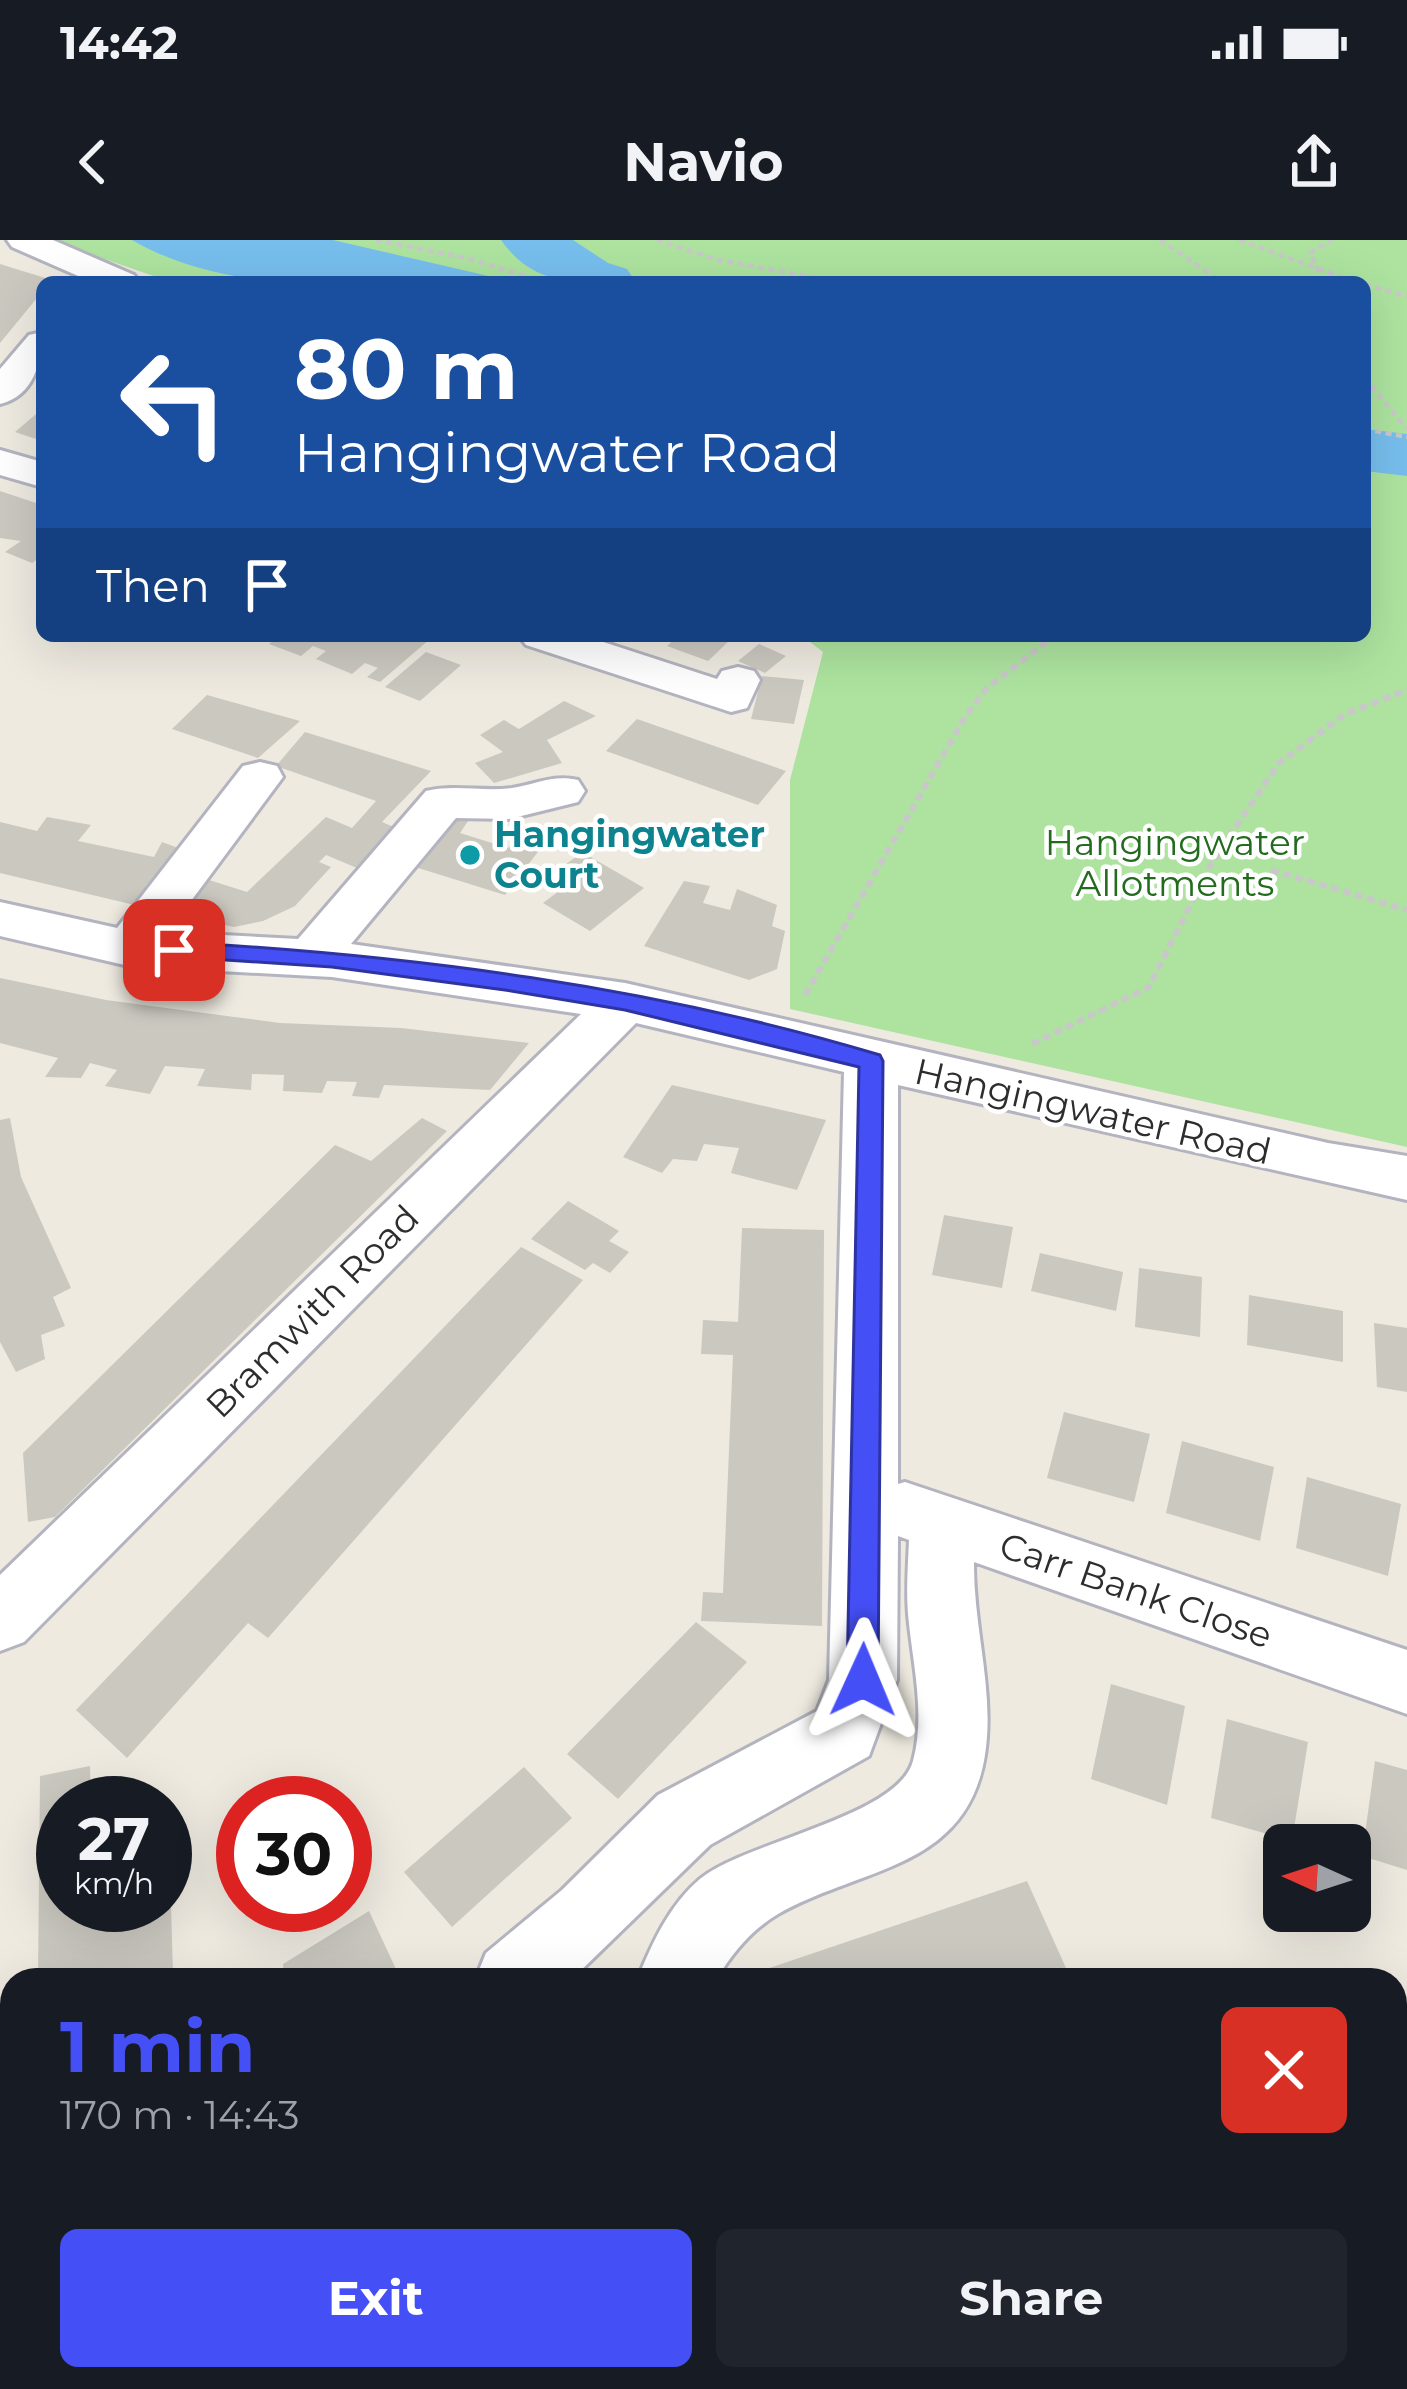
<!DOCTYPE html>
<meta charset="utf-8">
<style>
body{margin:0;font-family:Montserrat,sans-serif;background:#20242c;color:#f1f3f6;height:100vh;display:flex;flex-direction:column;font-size:45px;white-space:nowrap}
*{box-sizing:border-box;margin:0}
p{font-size:39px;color:#9ea1a6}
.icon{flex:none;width:66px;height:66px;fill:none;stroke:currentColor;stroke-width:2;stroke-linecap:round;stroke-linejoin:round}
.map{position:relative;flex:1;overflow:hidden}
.panel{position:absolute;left:0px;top:1728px;width:1407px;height:423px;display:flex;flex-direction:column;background:#171b24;border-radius:36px 36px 0 0;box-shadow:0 12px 48px #0002}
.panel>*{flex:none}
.hud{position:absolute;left:36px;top:36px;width:1335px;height:366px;border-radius:18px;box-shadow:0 12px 48px #0002;background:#1a4fa0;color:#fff;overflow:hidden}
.needle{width:78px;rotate:273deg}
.fabs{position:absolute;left:1263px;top:1584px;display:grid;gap:24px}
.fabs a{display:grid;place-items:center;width:108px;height:108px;border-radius:18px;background:#171b24;box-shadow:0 12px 48px #0002;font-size:60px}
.speed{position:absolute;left:36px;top:1536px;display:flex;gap:24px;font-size:60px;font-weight:700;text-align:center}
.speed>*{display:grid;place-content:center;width:156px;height:156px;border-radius:50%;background:#171b24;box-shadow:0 12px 48px #0002;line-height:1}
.speed small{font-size:30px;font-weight:400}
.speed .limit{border:18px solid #d22;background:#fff;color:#111}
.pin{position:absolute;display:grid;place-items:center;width:102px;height:102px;color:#fff;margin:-51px;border-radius:24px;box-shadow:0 6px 18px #0006}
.me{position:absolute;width:132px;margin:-66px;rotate:1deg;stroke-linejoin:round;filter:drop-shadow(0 0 9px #0008)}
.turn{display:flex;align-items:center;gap:42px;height:252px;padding:0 60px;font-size:54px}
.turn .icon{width:156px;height:156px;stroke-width:2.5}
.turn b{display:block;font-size:84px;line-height:102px}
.then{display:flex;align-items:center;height:114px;padding:0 60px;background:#0003;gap:24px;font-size:45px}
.round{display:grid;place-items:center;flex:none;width:126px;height:126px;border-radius:18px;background:#20242c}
.summary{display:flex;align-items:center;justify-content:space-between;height:204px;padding:0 60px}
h1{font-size:72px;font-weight:700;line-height:90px;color:#454ff6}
.button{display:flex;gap:24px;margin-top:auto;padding:24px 60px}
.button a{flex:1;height:138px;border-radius:18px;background:#454ff6;color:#fff;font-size:48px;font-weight:700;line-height:138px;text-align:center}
.button a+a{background:#20242c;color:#f1f3f6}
.status{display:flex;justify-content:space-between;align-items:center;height:84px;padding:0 60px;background:#171b24;direction:ltr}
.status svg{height:33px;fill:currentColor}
header{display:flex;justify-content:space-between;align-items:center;height:156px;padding:0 60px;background:#171b24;font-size:54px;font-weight:700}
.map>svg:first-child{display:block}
</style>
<div class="status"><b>14:42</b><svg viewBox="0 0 49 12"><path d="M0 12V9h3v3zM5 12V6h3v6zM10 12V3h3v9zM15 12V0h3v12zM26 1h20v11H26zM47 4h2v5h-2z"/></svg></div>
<header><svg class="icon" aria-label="back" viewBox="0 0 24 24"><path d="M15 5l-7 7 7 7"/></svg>Navio<svg class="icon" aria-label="share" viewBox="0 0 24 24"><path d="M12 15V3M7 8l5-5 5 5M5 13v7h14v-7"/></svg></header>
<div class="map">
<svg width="1407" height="2149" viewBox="0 0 1407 2149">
<rect width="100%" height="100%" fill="#eeeae0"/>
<!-- green -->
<path fill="#ade39f" d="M49 0H1407V907L790 769V540L823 412 802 396H1365V42H171Z"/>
<!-- water -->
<path fill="#77beed" d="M132 0H333L514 42C393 42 240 63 132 0Z"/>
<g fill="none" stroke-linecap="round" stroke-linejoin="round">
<!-- river -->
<path fill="#77beed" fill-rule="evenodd" d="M501 0H573L608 23 627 29 636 42C583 42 536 50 501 0Z
M1365 189 1407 194V236L1365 231Z"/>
</g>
<!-- building -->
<path fill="#cac8bf" d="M0 24 55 41 42 42V52L0 103Z
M42 169V201L15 192Z
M0 251 42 265V316L32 323 5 312 21 301 0 298Z
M279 396H422L430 399 380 442 367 437 378 428 365 423 352 434 316 419 326 411 313 406 301 416 269 404Z
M678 396H717L730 400 708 421 667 406Z
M759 404 786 416 765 433 738 421Z
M426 412 461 425 420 461 385 447Z
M762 436 804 440 794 484 751 479Z
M207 455 300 481 258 518 172 489Z
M564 461 596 476 547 500 562 523 494 543 475 523 503 512 480 495 504 480 519 489Z
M637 479 786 531 758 565 606 511Z
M305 492 431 531 382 582 408 593 376 636 326 615 319 622 331 627 295 666 263 681 234 687 164 672 190 634 247 652 326 577 352 588 376 561 276 526Z
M440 572 468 581 460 593 508 608 517 596 544 604 505 655 399 622Z
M47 577 91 585 78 601 154 617 162 602 181 609 147 668 0 633V582L37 591Z
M582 612 644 648 590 691 543 663 559 651 543 642Z
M684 641 710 646 703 663 730 670 737 649 777 665 772 686 785 691 777 729 749 740 644 706Z
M0 738 106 760 280 783 401 788 529 803 490 850 384 845 379 858 352 856 357 842 327 841 322 853 283 851 284 835 252 834 251 850 197 846 205 829 165 826 150 854 105 846 117 830 90 823 81 838 45 837 58 818 0 803Z
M672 845 826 880 797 950 731 933 739 908 704 904 697 921 673 919 662 933 623 917Z
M10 878 21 937 71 1048 53 1057 65 1086 41 1095 45 1119 16 1132 0 1102V880Z
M422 878 447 891 55 1277 28 1282 23 1213 335 905 371 921Z
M568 961 619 991 609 1001 629 1012 610 1033 593 1023 585 1030 531 999Z
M944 975 1013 987 1002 1048 932 1035Z
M742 988 824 990 822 1386 701 1381 703 1352 723 1353 733 1115 701 1114 703 1080 738 1082Z
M521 1007 583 1040 268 1398 248 1383 127 1518 76 1470Z
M1040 1013 1123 1032 1116 1071 1031 1051Z
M1139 1028 1202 1037 1200 1097 1135 1087Z
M1249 1055 1343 1071V1122L1247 1105Z
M1374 1083 1407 1088V1152L1377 1147Z
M1064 1172 1150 1194 1134 1262 1047 1238Z
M1182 1201 1274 1227 1260 1301 1166 1273Z
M1307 1237 1401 1264 1388 1336 1296 1308Z
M696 1382 747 1422 618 1559 567 1514Z
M1111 1444 1185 1466 1167 1565 1091 1539Z
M1227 1479 1308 1502 1292 1601 1211 1578Z
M1375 1521 1407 1530V1630L1362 1616Z
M90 1526 91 1563H63V1665H133V1674L171 1666 173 1734 145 1740H38L40 1536Z
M524 1527 572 1578 452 1687 404 1632Z
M1027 1641 1070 1737 754 1740 752 1734Z
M369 1671 401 1740H284L283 1724Z
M1395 2072 1407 2092V2117L1395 2123Z
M46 2139H118L119 2149H21Z
M223 2139H334L336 2149H224Z
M732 2139H842L841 2149H730Z
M1287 2139H1364L1344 2149H1292Z"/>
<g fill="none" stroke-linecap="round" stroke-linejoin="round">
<defs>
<path id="minor" d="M7 0H53L134 35 139 42H92L12 7Z
M42 92C42 122 34 156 0 164V129L29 95Z
M0 210 42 222V247L0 235Z
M519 396H585L717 439 722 431 738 427 754 431 760 440 747 468 731 472 526 405Z
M260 522 277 526 283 537 168 692 298 699 426 551C455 544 483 552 512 548 536 544 554 534 578 540L585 551 578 562 509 579 456 578 351 704 625 743 1328 903 1407 916V960L898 845V1244L905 1242 1407 1410V1474L974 1322C973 1386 995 1452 985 1515 967 1630 860 1627 778 1674 751 1690 732 1713 716 1740H637C652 1704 669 1665 700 1639 747 1601 898 1577 913 1521 926 1473 912 1421 908 1374 906 1349 908 1324 909 1300L898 1296 897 1440 869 1516 710 1605 571 1740H475L486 1713 562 1650 658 1555 817 1471 829 1440 844 832 636 783 24 1402 0 1411V1335L581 774 332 737 129 726 0 696V662L117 688 243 526Z
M0 1818 12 1822V1906L0 1901Z
M546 2139H632L631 2149H545Z
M881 2139H998L1002 2149H885Z"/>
</defs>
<!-- minor casing -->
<use href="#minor" stroke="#b4b4c0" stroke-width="6"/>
<!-- path-far1 -->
<path stroke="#c8c8c8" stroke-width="4.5" stroke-dasharray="6 4.5" stroke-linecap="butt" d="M376 0 467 18 545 42
M657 0 718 20 841 42
M1160 0 1222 42
M1239 0 1355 42
M1319 32 1310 13 1332 0
M1365 45 1407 56
M1365 138 1407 189
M1365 189 1407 197"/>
<!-- path -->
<path stroke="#c8c8c8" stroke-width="6" stroke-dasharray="8 4.5" stroke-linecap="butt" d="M1271 630 1407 670
M805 755 965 477 987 448 1054 396
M1032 804 1149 747 1212 622 1279 523 1345 474 1407 450"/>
<!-- minor -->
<use href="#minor" fill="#fff" fill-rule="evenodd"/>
</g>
<!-- route -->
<path fill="#454ff6" stroke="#2d33a0" stroke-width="3" d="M174 702C412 715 651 746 880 815L883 821 878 1440 874 1451 863 1455 852 1451 847 1440 859 827 625 770 505 750 332 727 166 716V705Z"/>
<!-- markers -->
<circle fill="#0f9aa8" stroke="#fff" stroke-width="4.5" cx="470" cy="615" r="12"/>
<g text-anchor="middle" stroke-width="9" stroke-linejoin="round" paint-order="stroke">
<!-- culture labels -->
<g font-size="36" font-weight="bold" fill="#0d838f" stroke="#fff" text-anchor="start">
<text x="494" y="607">Hangingwater<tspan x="494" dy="41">Court</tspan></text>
</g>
<!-- park labels -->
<g font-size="36" fill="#236b1d" stroke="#fff">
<text x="1175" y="615">Hangingwater<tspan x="1175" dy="41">Allotments</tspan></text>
</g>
<!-- street labels -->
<g font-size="36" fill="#2d2d2d" stroke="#fff">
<text transform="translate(1093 871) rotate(13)" y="13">Hangingwater Road</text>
<text transform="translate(312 1071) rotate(-45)" y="13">Bramwith Road</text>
<text transform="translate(1136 1350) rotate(19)" y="13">Carr Bank Close</text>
</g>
</g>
</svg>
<div class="fabs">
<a><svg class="needle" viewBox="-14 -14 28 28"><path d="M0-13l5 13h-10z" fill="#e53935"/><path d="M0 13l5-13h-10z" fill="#9ea1a6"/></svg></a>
</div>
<div class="speed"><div>27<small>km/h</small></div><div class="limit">30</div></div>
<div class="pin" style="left:174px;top:710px;background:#d93025"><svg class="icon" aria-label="arrive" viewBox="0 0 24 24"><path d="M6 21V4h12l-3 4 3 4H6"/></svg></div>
<svg class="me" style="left:863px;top:1440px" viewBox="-20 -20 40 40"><path d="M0-17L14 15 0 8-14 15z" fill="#454ff6" stroke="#fff" stroke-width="4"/></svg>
<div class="hud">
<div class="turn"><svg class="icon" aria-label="left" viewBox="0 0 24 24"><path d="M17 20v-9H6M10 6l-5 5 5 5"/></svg><div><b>80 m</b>Hangingwater Road</div></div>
<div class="then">Then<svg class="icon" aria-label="arrive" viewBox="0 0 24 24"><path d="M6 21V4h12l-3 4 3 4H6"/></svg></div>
</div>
<section class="panel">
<div class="summary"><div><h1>1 min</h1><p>170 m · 14:43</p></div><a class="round" style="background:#d93025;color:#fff"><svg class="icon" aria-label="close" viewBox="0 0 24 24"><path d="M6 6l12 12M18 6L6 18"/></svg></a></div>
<div class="button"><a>Exit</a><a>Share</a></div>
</section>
</div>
